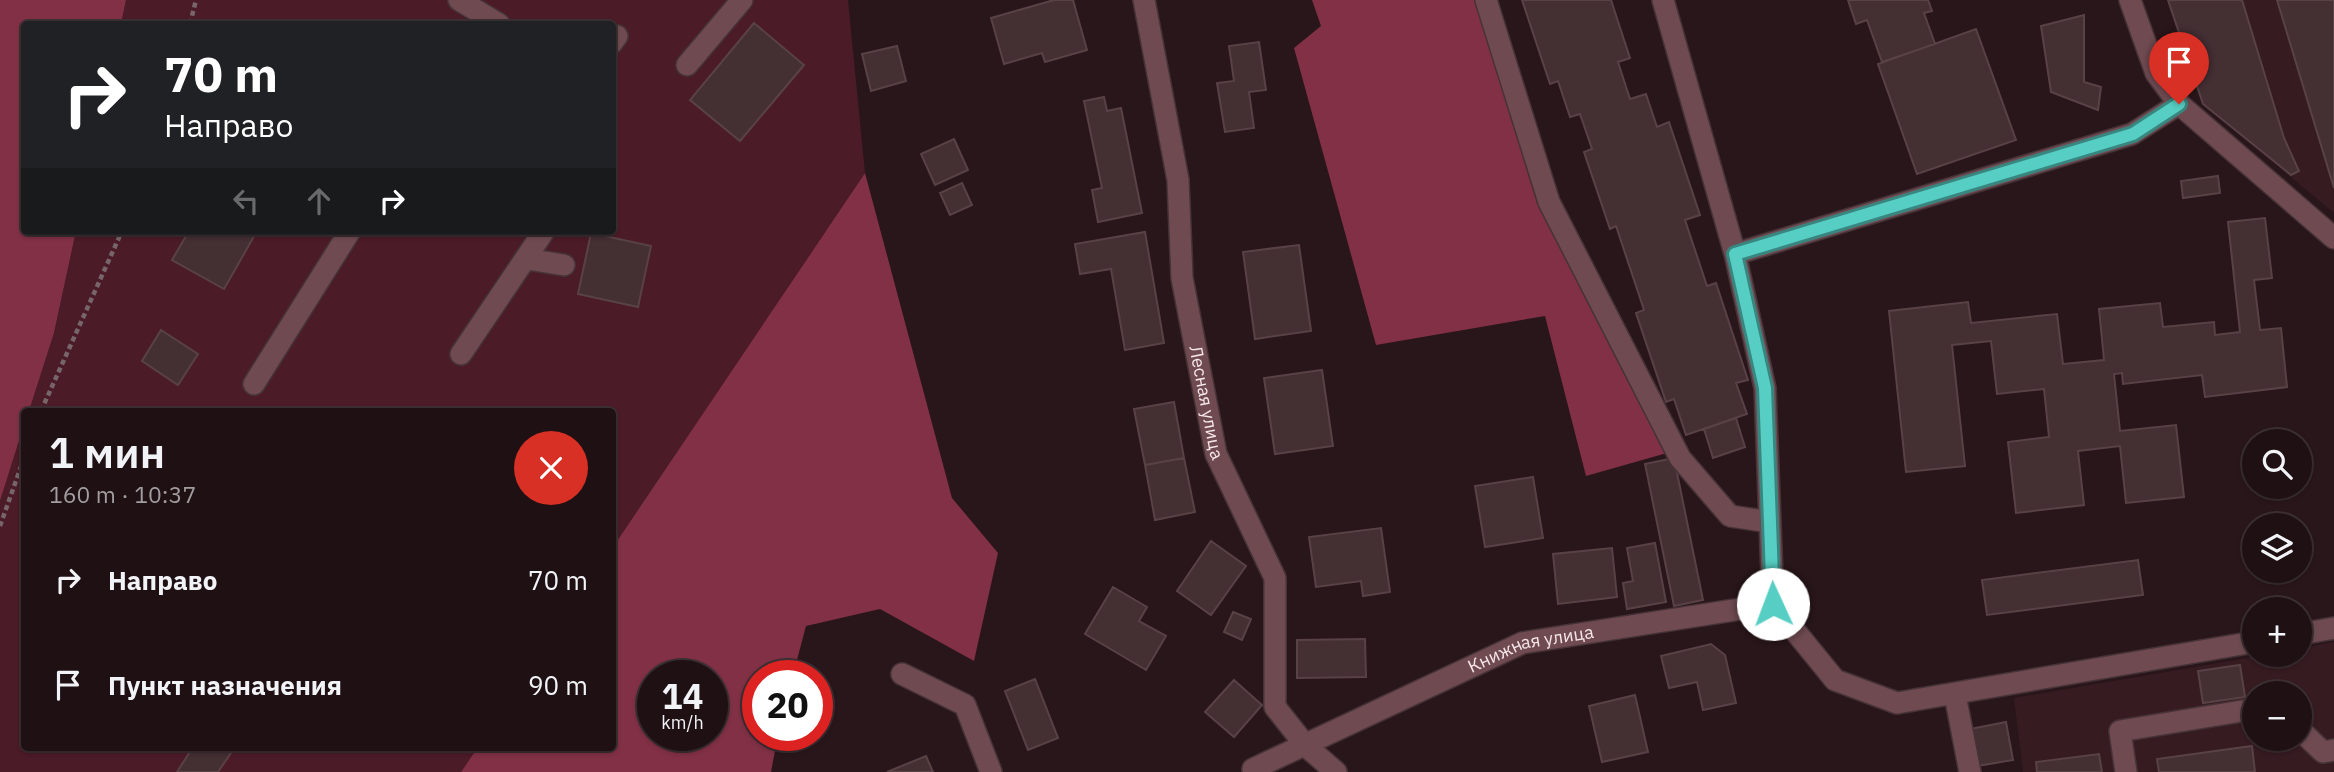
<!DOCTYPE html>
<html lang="ru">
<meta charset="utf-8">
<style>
body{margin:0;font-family:"IBM Plex Sans",sans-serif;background:#2c1e22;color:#f1f3f6;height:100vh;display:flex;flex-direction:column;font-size:26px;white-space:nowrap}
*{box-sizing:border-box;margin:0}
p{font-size:23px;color:#a19da0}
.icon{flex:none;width:38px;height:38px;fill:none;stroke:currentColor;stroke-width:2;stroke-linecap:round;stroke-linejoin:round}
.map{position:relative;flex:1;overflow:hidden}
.details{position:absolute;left:21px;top:408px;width:595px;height:343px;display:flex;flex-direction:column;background:#1f1014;border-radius:7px;box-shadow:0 2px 5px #0004,0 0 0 2px #3c3034}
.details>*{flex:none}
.banner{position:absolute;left:21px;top:21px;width:595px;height:214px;border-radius:7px;box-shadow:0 2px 5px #0004,0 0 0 2px #3c3034;background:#202124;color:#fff;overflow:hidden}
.buttons{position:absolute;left:2242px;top:429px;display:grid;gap:14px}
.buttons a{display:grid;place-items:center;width:70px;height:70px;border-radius:50%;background:#1f1014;box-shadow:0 2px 5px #0004,0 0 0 2px #3c3034;font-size:35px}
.speed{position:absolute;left:637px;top:660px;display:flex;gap:14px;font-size:35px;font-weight:700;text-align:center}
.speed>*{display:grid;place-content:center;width:91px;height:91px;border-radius:50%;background:#1f1014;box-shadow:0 2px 5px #0004,0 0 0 2px #3c3034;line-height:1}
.speed small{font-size:18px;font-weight:400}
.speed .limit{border:10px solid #d22;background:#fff;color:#111}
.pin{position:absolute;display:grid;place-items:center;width:60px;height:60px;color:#fff;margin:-72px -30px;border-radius:50% 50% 50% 0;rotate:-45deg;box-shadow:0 0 7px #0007}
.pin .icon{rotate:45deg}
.me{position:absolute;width:77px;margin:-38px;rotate:358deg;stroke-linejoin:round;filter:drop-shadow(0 0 5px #0008)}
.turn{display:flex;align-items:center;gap:24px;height:147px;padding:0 28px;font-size:32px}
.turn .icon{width:91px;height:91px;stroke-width:2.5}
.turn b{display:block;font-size:49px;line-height:60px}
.lanes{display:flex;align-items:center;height:66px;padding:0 28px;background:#0003;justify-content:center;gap:35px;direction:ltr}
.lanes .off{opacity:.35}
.round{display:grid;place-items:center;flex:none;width:74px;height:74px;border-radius:37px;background:#2c1e22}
.headline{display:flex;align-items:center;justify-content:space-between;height:119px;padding:0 28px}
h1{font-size:42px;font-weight:600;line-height:52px}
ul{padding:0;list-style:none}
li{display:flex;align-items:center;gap:21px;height:105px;padding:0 28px}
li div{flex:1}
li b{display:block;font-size:26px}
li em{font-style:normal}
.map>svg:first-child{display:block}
</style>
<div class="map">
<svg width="2334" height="772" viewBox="0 0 2334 772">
<rect width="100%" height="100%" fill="#29161a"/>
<!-- built -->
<path fill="#361b21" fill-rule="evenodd" d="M2168 0H2334V213L2203 104Z
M2334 642V772H2023L2014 698 2265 655 2300 654V648ZM2254 693H2300V738H2254Z"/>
<!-- green -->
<path fill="#4b1b27" d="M126 0H848L865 173 613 547 612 411H29L54 333 76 231H612V24H121Z
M24 425V747H478L461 772H0V501Z"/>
<!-- forest -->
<path fill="#813045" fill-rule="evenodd" d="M0 0H126L121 24H24V231H76L54 333 29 411H24V425L0 501Z
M1312 0H1475L1537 203 1667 453 1586 476 1545 316 1376 345 1294 48 1321 26Z
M865 173 952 498 998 553 974 661 880 609 806 626 793 675 758 676V735H778L771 772H461L478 747H612L613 547ZM653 676H712V735H653Z"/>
<!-- building -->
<path fill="#442f33" stroke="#594246" stroke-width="2" d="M1054 0H1073L1087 50 1045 62 1042 53 1004 64 991 18Z
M1522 0H1611L1630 58 1618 62 1630 99 1646 94 1657 127 1669 122 1700 215 1685 220 1707 286 1716 283 1748 380 1736 383 1747 414 1686 435 1674 399 1666 402 1636 313 1644 310 1616 226 1610 229 1584 152 1592 149 1580 114 1570 117 1558 81 1550 84Z
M1848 0H1928L1932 11 1924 13 1935 44 1882 62 1867 20 1856 24Z
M2168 0H2242L2284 138 2299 171 2291 175 2203 104Z
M2277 0H2334V188Z
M2084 15V82L2101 87 2098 110 2051 92 2041 26Z
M754 23 804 65 740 141 690 100Z
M1976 29 2016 140 1917 174 1878 64Z
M1259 42 1266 90 1249 92 1254 128 1225 132 1217 83 1234 81 1229 46Z
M897 46 906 81 871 91 862 54Z
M1104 97 1107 111 1121 108 1142 213 1098 222 1092 190 1102 188 1084 101Z
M954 139 968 170 935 185 921 154Z
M2218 176 2220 193 2183 198 2181 181Z
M962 183 972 205 950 215 940 193Z
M2265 218 2272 278 2254 280 2260 330 2281 328 2287 387 2205 397 2202 375 2123 384 2122 373 2114 374 2120 431 2176 425 2184 497 2126 503 2120 446 2078 451 2084 505 2016 513 2008 442 2049 437 2044 389 1997 394 1991 341 1952 345 1965 466 1906 472 1889 311 1968 302 1971 323 2057 314 2063 364 2104 360 2099 309 2160 303 2163 327 2214 322 2215 335 2240 332 2228 222Z
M189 231H257L224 289 172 260Z
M1145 232 1164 343 1125 350 1111 269 1080 274 1075 244Z
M591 233 651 246 638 307 578 294Z
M1299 245 1311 331 1255 339 1243 252Z
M161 330 198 354 178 385 142 361Z
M1322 370 1333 446 1275 454 1264 378Z
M1174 402 1184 458 1145 465 1134 409Z
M1736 418 1745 447 1713 458 1704 429Z
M1184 458 1195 512 1155 520 1145 465Z
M1674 458 1703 600 1674 606 1645 464Z
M1533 477 1543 538 1485 547 1475 486Z
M1381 528 1390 592 1363 596 1361 581 1316 587 1309 537Z
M1211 541 1246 566 1211 615 1177 591Z
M1655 543 1666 602 1627 609 1623 583 1633 581 1627 548Z
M1612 548 1617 597 1558 604 1553 554Z
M2138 560 2143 595 1987 615 1982 580Z
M1113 587 1147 607 1139 621 1166 636 1146 670 1085 634Z
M1233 612 1251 619 1242 640 1224 632Z
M1365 639 1366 677 1297 678V640Z
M1711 644 1725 655 1736 703 1703 710 1697 682 1669 688 1661 656Z
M2240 665 2245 697 2203 703 2198 671Z
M1035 679 1058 738 1028 750 1005 691Z
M1234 680 1262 705 1234 737 1205 712Z
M1635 695 1648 752 1602 762 1589 706Z
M2006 722 2013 760 1977 766 1970 729Z
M2252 746 2255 772H2159L2157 759Z
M193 747H235L218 772H177Z
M2099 754 2102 772H2037L2036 762Z
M926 756 933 772H887Z"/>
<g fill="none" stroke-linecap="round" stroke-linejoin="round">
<defs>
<path id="lane" d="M459 0 499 24
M1486 0 1549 202 1680 458 1730 516 1770 522
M1663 0 1735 254 1765 388 1773 604
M612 43 617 36
M687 65 742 0
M1735 254 2132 134 2179 104
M527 259 564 265
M461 354 544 231
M254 384 350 231
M902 674 965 705 991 772
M2300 730 2323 752 2334 750
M2126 772 2120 731 2254 709"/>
<g id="street">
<path id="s1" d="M1144 0 1178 180 1182 278 1216 454 1275 578V707L1306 746 1336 772"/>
<path d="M2130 0 2156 73 2179 104 2334 238"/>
<path d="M2300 634 2334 628"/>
<path d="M1955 695 1970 772"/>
<path id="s2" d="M1253 769 1522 643 1773 604 1835 680 1897 703 2254 642"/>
</g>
</defs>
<!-- lane casing -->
<use href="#lane" stroke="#463337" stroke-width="24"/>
<!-- street casing -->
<use href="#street" stroke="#463337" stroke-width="24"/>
<!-- path -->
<path stroke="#776669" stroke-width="4.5" stroke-dasharray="5 3.5" stroke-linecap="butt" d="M190 24 196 0
M41 411 122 231
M0 526 24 458"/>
<!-- lane -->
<use href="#lane" stroke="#6f4a51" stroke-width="21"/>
<!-- street -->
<use href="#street" stroke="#6f4a51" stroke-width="21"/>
</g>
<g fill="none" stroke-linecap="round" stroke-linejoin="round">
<defs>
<path id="route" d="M1773 604 1765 388 1735 254 2133 134 2179 104"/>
</defs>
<!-- route casing -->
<use href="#route" stroke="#38867f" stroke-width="18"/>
<!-- route -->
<use href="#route" stroke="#56cec3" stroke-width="12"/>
</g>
<g text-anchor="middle" stroke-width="5" stroke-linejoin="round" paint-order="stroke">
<!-- street labels -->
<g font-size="18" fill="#f6e7ea" stroke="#1f0d11">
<text dy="6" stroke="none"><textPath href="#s1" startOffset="408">Лесная улица</textPath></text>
<text dy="6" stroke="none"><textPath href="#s2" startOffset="304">Книжная улица</textPath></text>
</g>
</g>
</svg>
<div class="buttons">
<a><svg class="icon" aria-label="search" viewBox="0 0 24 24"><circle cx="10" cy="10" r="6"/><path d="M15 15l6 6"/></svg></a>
<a><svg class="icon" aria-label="layers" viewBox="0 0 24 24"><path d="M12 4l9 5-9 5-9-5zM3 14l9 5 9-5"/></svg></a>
<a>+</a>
<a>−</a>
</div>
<div class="speed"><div>14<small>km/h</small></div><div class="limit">20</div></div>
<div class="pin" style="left:2179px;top:104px;background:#d93025"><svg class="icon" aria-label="arrive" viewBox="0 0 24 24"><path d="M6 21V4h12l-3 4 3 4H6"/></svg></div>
<svg class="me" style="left:1773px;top:604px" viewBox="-20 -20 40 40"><circle r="19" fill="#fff"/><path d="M0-13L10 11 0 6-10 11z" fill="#56cec3"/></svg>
<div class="banner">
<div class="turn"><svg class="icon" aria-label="right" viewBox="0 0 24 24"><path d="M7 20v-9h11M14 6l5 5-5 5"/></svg><div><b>70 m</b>Направо</div></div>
<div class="lanes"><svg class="icon off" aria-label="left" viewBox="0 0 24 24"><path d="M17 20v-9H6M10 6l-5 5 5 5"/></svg><svg class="icon off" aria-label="ahead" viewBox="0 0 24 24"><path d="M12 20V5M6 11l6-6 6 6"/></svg><svg class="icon" aria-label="right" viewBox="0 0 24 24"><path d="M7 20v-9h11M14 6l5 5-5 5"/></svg></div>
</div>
<section class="details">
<div class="headline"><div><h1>1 мин</h1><p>160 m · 10:37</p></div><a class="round" style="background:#d93025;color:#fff"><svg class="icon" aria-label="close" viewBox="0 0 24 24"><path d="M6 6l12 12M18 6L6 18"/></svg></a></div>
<ul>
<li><svg class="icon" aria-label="right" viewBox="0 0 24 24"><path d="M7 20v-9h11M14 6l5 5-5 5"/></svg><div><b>Направо</b></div><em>70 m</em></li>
<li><svg class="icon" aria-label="arrive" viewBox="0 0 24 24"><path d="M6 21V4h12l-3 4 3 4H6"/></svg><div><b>Пункт назначения</b></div><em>90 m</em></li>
</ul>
</section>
</div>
